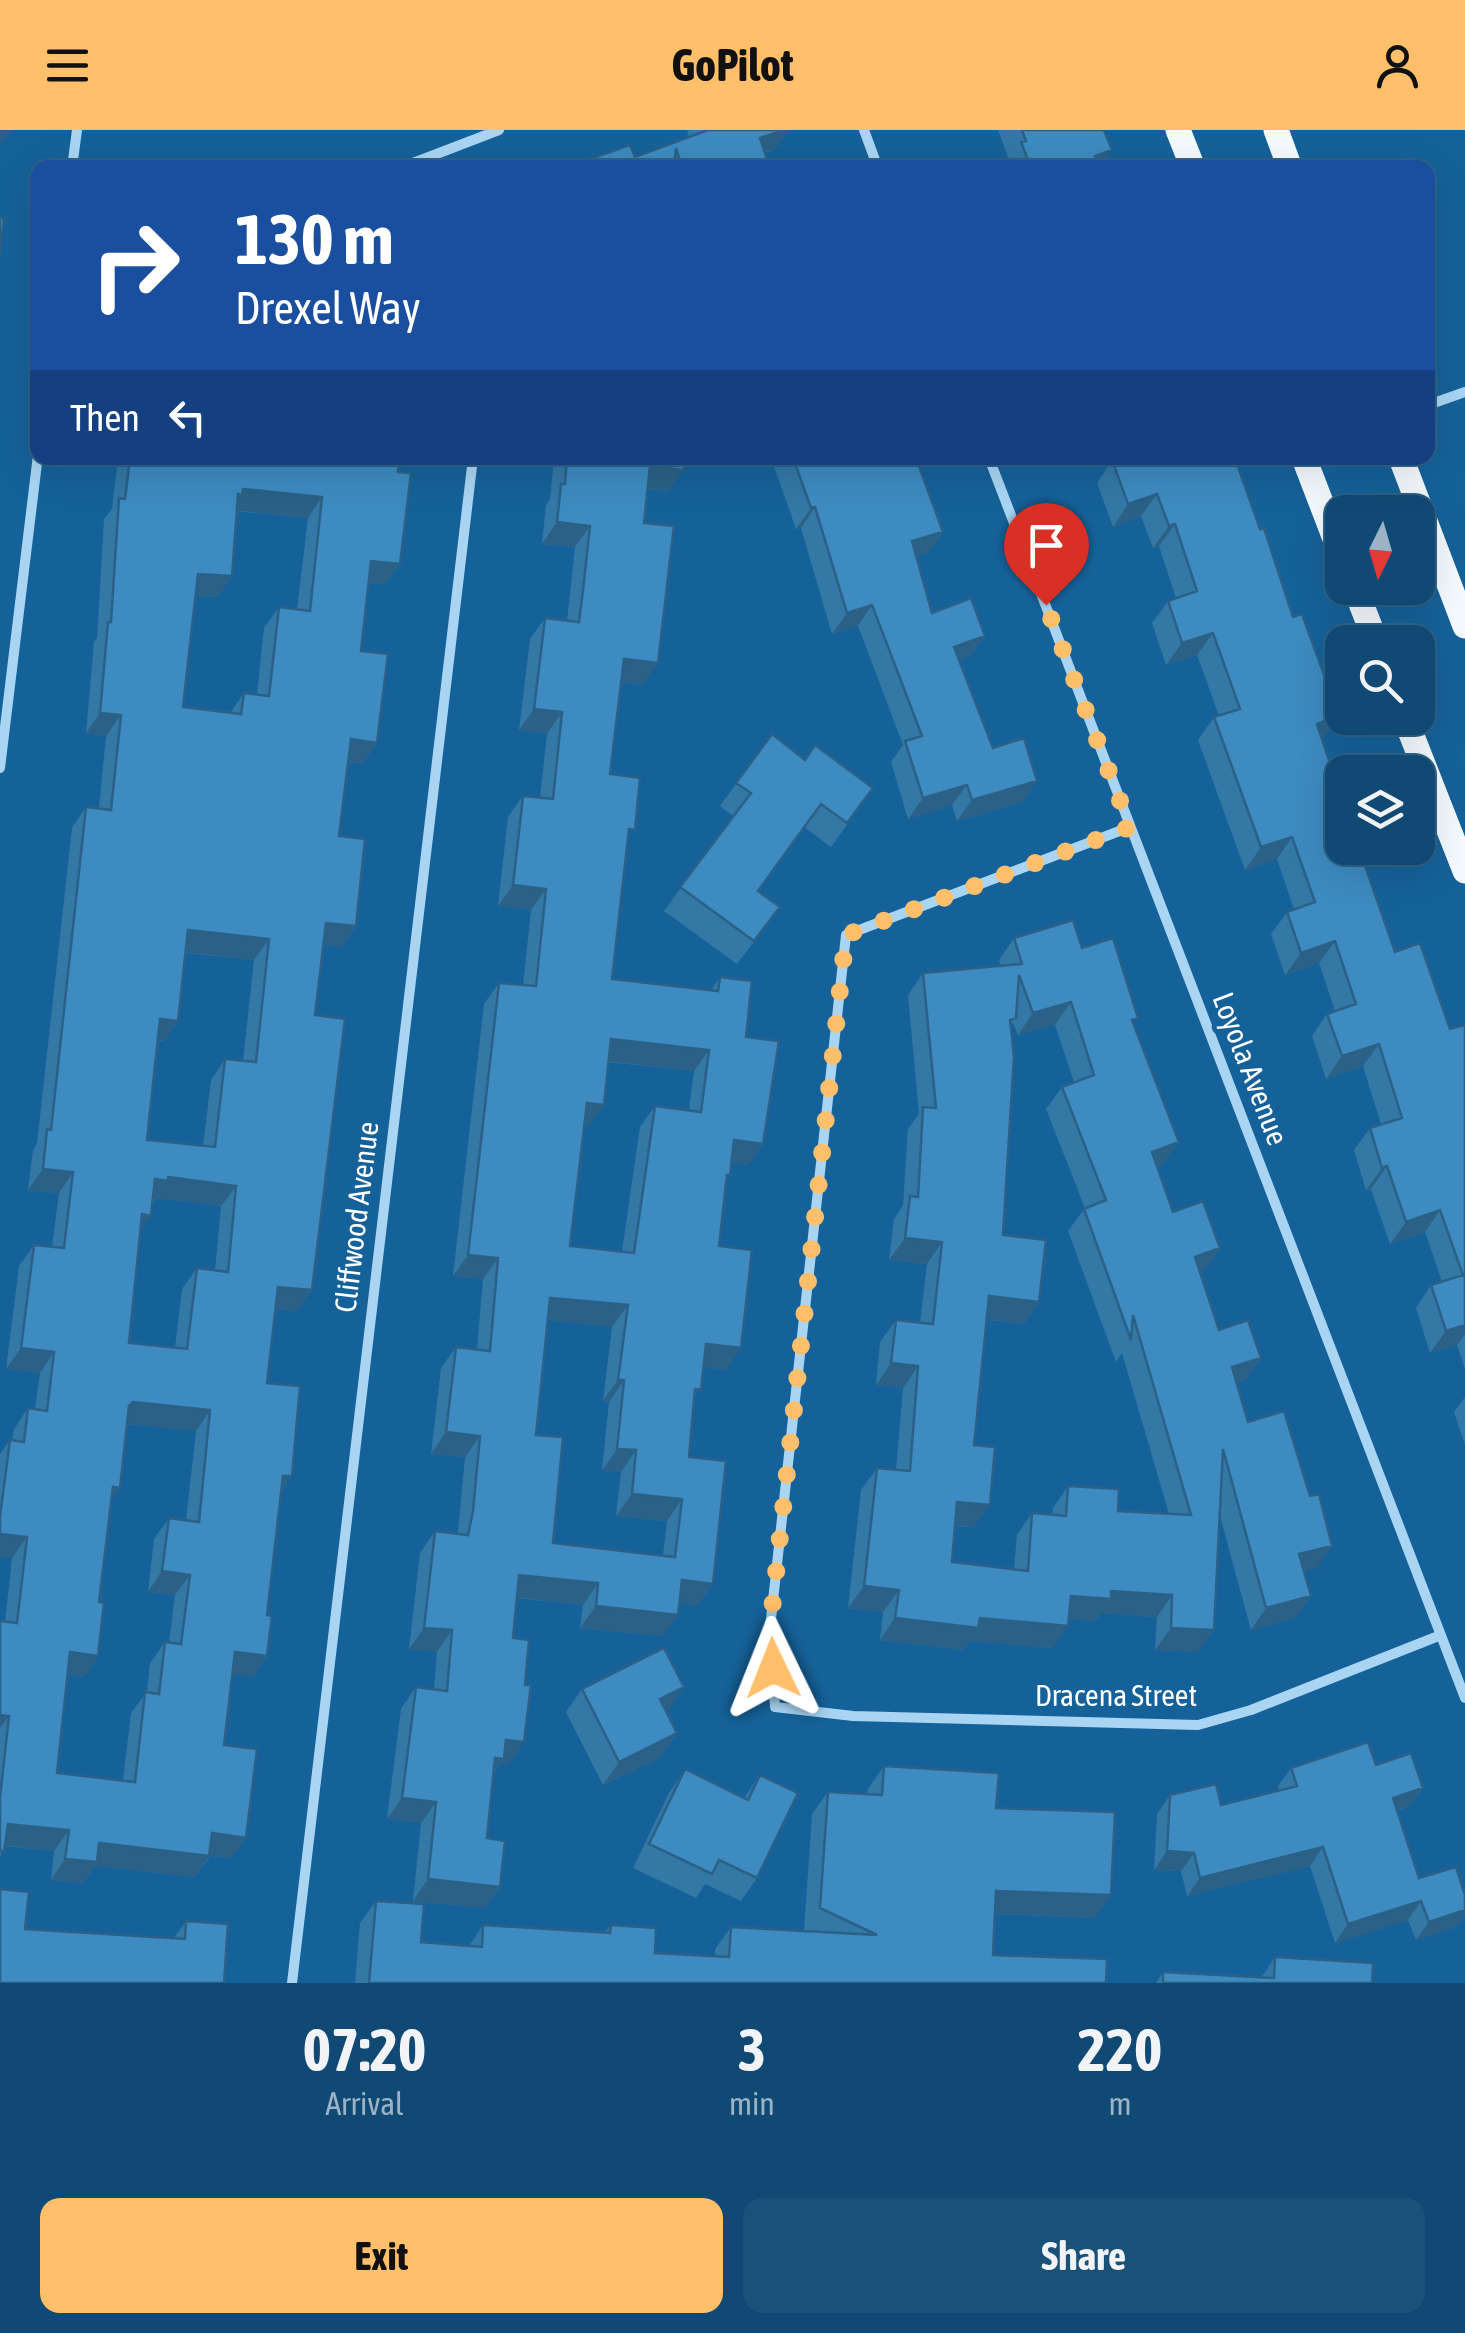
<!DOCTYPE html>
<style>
body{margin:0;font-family:"Asap Condensed",sans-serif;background:#195179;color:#f1f3f6;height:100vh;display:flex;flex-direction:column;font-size:38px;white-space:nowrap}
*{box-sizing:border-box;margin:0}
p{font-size:32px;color:#9cb3c5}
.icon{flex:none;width:55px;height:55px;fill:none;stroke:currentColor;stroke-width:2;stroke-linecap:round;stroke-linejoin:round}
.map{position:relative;height:1853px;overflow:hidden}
.drawer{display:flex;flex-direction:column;background:#104a74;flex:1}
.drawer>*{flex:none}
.guide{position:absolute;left:30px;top:30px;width:1405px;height:305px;border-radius:20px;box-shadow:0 10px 40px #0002,0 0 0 2px #306286;background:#1a4fa0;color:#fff;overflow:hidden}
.needle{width:65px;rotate:185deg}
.fabs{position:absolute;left:1325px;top:365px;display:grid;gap:20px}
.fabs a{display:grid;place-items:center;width:110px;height:110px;border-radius:20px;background:#104a74;box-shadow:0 10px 40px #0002,0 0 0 2px #306286;font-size:50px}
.pin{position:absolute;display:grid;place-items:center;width:85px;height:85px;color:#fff;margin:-102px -42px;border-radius:50% 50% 50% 0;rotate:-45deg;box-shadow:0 0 10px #0007}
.pin .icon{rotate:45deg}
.me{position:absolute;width:110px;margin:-55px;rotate:358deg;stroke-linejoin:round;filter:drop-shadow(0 0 8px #0008)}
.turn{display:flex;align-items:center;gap:35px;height:210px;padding:0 40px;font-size:45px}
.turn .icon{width:130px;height:130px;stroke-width:2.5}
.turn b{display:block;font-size:70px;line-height:85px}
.then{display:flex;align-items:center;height:95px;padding:0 40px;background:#0003;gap:20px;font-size:38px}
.eta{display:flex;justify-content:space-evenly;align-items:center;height:170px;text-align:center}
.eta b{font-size:60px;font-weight:700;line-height:70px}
.button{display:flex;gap:20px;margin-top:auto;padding:20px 40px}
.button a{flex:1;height:115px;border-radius:20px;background:#ffbf6b;color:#111;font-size:40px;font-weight:700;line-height:115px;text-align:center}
.button a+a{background:#195179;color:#f1f3f6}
header{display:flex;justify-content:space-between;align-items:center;height:130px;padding:0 40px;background:#ffbf6b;color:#111;font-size:45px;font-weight:700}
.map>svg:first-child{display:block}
</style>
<header><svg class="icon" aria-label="menu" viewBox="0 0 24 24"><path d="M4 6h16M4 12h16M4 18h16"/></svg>GoPilot<svg class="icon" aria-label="person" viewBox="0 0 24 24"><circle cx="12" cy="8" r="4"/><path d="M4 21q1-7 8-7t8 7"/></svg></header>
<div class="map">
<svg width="1465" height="1853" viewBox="0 0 1465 1853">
<rect width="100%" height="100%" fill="#15629a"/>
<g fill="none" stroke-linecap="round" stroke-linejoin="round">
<!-- minor -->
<path stroke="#a9d5f3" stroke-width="10" d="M864 0 878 38
M72 38 77 0
M400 38 499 0
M1428 275 1465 262
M989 328 1465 1568
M0 638 38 325
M1130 697 846 805 770 1498 775 1577 853 1586 1198 1595 1251 1580 1441 1505
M292 1853 473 328"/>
<!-- primary -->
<path stroke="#f5faff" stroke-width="25" d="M1178 0 1193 38
M1276 0 1290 38
M1304 328 1342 427
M1401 328 1465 496
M1355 458 1376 512
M1405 588 1465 741"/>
</g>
<!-- wall -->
<path fill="#3478a6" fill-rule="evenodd" d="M689 0H789L775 19 765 23 770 38H585L590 29 635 27 689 7 687 3Z
M998 0H1104L1100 38H1006L1005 35 1009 30Z
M118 328H399L398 342 400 434 385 454 368 453 361 521 377 613 363 633 348 632 339 706 356 796 342 817 323 815 315 885 297 1181 276 1179 267 1253 292 1346 281 1362 267 1485V1526L253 1547 233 1544 224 1615 246 1708 231 1728 210 1726 195 1747 95 1736 83 1753 51 1750 54 1721 5 1716 0 1727V1491L5 1492 12 1428 0 1426V1324L10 1310H12L14 1299 28 1278 35 1279 40 1243 6 1239 19 1136 34 1115 52 1117 59 1063 28 1060 33 1020 37 1014 72 698 86 677 99 678 106 606 86 603 94 512 97 508 104 389 112 379ZM236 381 308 388 297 479 279 477 264 498 257 564 244 563 230 583 183 577 196 466 217 467 232 446ZM186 823 254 830 243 931 225 929 211 950 203 1016 147 1010 158 911H164L178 891ZM156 1068 221 1076 215 1140 197 1138 182 1159 175 1218 129 1213 140 1101ZM128 1294 196 1301 186 1390 169 1388 154 1409 148 1462 175 1465 169 1513 165 1512 150 1533 147 1562 131 1583 123 1650 57 1643 68 1545 84 1547 98 1526 99 1472 112 1371Z
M554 328H685L669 361 648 359 644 393 643 555 621 552 610 644 627 711 612 849 711 860 720 847 746 907 763 1014 748 1035 731 1033 726 1050 719 1116 726 1240 704 1237 694 1269 689 1327 713 1454 698 1475 680 1473 663 1506 580 1498 583 1475 517 1468 513 1508 509 1634 501 1633 493 1644 487 1708 500 1757 485 1778 413 1771 421 1693 387 1689 401 1579 416 1557 434 1559 437 1522 409 1519 420 1423 435 1401 457 1404 458 1402 465 1327 431 1324 441 1238 456 1217 477 1219 483 1149 453 1146 484 874 499 853 523 855 531 780 498 776 508 687 523 666 540 668 547 604 519 600 530 509 545 488 567 491 568 482 575 417 542 414 546 375 550 369ZM608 932 694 941 689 980 655 976 640 997 622 1121 570 1116 584 996H589ZM548 1190 612 1197 603 1271 609 1272 602 1340 621 1342 616 1386 667 1391 663 1425 553 1413 536 1305Z
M771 328H916L943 402 928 423 916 426 932 483 985 506 970 526 960 530 993 618 1023 672 957 691 952 675 908 689 891 632 903 615 858 496 832 504 801 398 796 399Z
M1112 330 1260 399 1293 487 1339 586 1322 609 1395 822 1450 899 1465 895V1239L1457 1215 1430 1223 1416 1178 1431 1155 1442 1152 1425 1102 1390 1114 1371 1059 1366 1060 1354 1020 1370 998 1381 994 1363 936 1326 949 1312 906 1327 884 1335 881 1319 833 1285 845 1271 804 1287 782 1294 779 1277 729 1245 740 1198 610 1214 587 1219 586 1197 525 1166 535 1152 493 1168 471 1176 468 1159 416 1153 418 1141 386 1113 397 1097 353Z
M772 604 805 630 873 658 831 717 804 697 759 761 763 800 737 834 664 781 733 686 720 676Z
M1014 808 1082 818 1134 895 1163 1034 1157 1037 1173 1082 1220 1118 1205 1140 1199 1142 1219 1200 1261 1228 1245 1250 1237 1253 1248 1292 1317 1438 1304 1441 1311 1466 1295 1488 1251 1500 1220 1386 1198 1522 1155 1520 1157 1487 1101 1483 1095 1491 1069 1489 1053 1518 969 1511 963 1520 880 1510 883 1482 848 1478 861 1360 877 1338 896 1340 903 1258 876 1255 880 1212 896 1190 920 1192 927 1134 889 1130 894 1089 903 1075 908 999 919 984 908 865 923 843 1001 836 999 830ZM1013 893 1018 905 1055 895 1074 952 1062 957 1046 979 1085 1078 1068 1101 1116 1232 1122 1223 1169 1384 1118 1381 1068 1356 1053 1378 1052 1385 1032 1383 1017 1405 1014 1439 952 1432 955 1396 974 1397V1315L987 1190 1024 1194 1039 1172 1003 1105 1011 896Z
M1465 1267V1315L1454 1282Z
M582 1559 668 1581H666L677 1603 661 1627 603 1655 566 1582Z
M1376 1635 1423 1658 1410 1676 1397 1681 1419 1748 1465 1765V1785L1456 1797 1416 1810 1408 1790 1335 1813 1310 1736 1187 1766 1181 1741 1154 1740 1157 1684 1170 1665 1221 1675 1279 1660 1278 1656 1291 1638Z
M884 1636 996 1678 1095 1788 995 1784 993 1825 1106 1853H355L360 1793 376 1771 421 1812 469 1816 483 1795 605 1802 611 1795 655 1823 715 1826V1819L731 1797 804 1801 812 1684 828 1662 867 1664 868 1659Z
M685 1639 744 1668 760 1645 757 1748 741 1771 705 1754 696 1768 633 1738 669 1663Z
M186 1791 224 1853 25 1799 174 1808Z
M1275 1827 1372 1853H1156L1163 1842 1261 1848Z"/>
<!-- shaded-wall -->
<path fill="#2b6187" d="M0 0H12L3 12H0Z
M784 0H789L775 19 745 29 760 8Z
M1112 20 1100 38 1095 26Z
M650 336 684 340 669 361 635 357Z
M243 359 322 367 308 388 231 380 223 385Z
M1157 364 1141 386 1113 397 1128 374Z
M815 377 801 398 796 399 811 378Z
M557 392 590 396 575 417 542 414Z
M1175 394 1159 416 1153 418 1169 396Z
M943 402 928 423 897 432 912 411Z
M371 431 400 434 385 454 356 452Z
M198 444 232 446 217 467 184 465Z
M872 475 858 496 832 504 847 483Z
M1213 503 1197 525 1166 535 1182 513Z
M985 506 970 526 940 538 954 517Z
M624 529 658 533 643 555 609 550Z
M534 579 562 582 547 604 519 600Z
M100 583 121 585 106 606 86 603Z
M1339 586 1323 609 1301 616 1317 594Z
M351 609 377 613 363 633 336 630Z
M1037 651 1023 672 957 691 972 670Z
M967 655 952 675 908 689 923 668Z
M1292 707 1277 729 1245 740 1261 717Z
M513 755 546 759 531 780 498 776Z
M326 793 356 796 342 817 311 814Z
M188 800 269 809 254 830 173 821Z
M1335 811 1319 833 1285 845 1301 823Z
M1071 872 1055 895 1018 905 1033 883Z
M160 889 178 891 164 911 146 909Z
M611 909 709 920 694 941 596 930Z
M1379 914 1363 936 1326 949 1342 926Z
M587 973 604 975 589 996 572 994Z
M734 1010 763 1014 748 1035 719 1032Z
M1179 1012 1163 1034 1137 1044 1152 1022Z
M1387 1036 1371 1059 1366 1060 1382 1038Z
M43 1039 73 1042 59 1063 28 1060Z
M168 1047 236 1056 221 1076 156 1068 153 1072 155 1049Z
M1440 1080 1425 1102 1390 1114 1406 1092Z
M142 1084 151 1086 137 1106Z
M905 1108 942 1112 927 1134 889 1130Z
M1220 1118 1205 1140 1179 1149 1195 1127Z
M468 1125 498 1128 483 1149 453 1146Z
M278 1157 312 1160 297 1181 264 1178Z
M989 1166 1039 1172 1024 1194 974 1188Z
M550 1168 628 1175 612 1197 535 1189Z
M1465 1195V1204L1457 1215 1430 1223 1446 1201Z
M706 1214 741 1218 726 1240 691 1236Z
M21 1218 54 1222 40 1243 6 1239Z
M1261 1228 1245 1250 1217 1259 1232 1237Z
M891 1233 918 1236 903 1258 876 1255Z
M618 1250H624L609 1272 603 1271Z
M133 1272 210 1280 196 1301 118 1293Z
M446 1302 480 1306 465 1327 431 1324Z
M617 1319 636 1320 621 1342 602 1340Z
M283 1346H292L277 1367Z
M113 1357 120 1358 106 1379Z
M632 1364 682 1369 667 1391 616 1386Z
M957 1372 990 1375 974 1397 942 1394Z
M0 1404 27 1407 12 1428 0 1426Z
M1332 1416 1317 1438 1284 1447 1299 1424Z
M162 1441 190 1445 175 1465 148 1462Z
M519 1445 598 1453 583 1475 504 1466Z
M682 1450 713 1454 698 1475 667 1472Z
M864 1456 899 1460 883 1482 848 1478Z
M1111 1461 1172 1465 1157 1487 1101 1483 1095 1491 1055 1488 1071 1466Z
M1311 1466 1295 1488 1251 1500 1266 1478Z
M596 1476 678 1485 663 1506 580 1498Z
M895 1488H980L1068 1496 1053 1518 969 1511 963 1520 880 1510Z
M424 1498 452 1500 437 1522 409 1519Z
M1171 1498 1214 1500 1198 1522 1155 1520Z
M70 1522 98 1526 84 1547 55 1543Z
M235 1522 267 1526 253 1547 221 1543Z
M684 1557 668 1581 644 1592 660 1569Z
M0 1585 9 1586 0 1598Z
M677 1603 661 1627 603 1655 619 1632Z
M506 1610 524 1612 509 1634 501 1633 489 1650 480 1649Z
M1423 1658 1410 1676 1380 1686 1393 1668Z
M402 1668 436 1672 421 1693 387 1689Z
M8 1694 69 1700 54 1721 0 1715Z
M212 1703 246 1708 231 1728 197 1724Z
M99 1713 209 1726 195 1747 95 1736 83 1753 51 1750 65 1729Z
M1323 1717 1310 1736 1187 1766 1200 1748Z
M1167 1721 1194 1723 1181 1741 1154 1740Z
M428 1749 500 1757 485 1778 413 1771Z
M996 1761 1111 1765 1095 1788 980 1783Z
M1421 1771 1408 1790 1335 1813 1348 1794Z
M1465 1780V1785L1456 1797 1416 1810 1429 1792Z"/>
<!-- building -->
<path fill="#3d8bc1" stroke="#2b6187" stroke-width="2.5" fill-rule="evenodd" d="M708 0H784L760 8 770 38H682L676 18 674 38H593L590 29 630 15 635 27Z
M1022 0H1104L1112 20 1095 26 1099 38H1031L1021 12 1026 11Z
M0 87 4 88 0 126Z
M130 328H399L398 342 411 343 400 434 371 431 361 521 388 524 377 613 351 609 339 706 365 709 356 796 326 793 315 885 345 889 312 1160 278 1157 267 1253 300 1256 292 1346H283L267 1485 272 1486 267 1526 235 1522 224 1615 257 1619 246 1708 212 1703 209 1726 99 1713 97 1732 65 1729 69 1700 8 1694 4 1721H0V1667L9 1586 0 1585V1491L17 1493 27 1407 0 1404V1386L10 1310 24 1312 28 1278 47 1281 54 1222 21 1218 34 1115 64 1118 73 1042 43 1039 47 999 51 1000 86 677 111 680 121 585 100 583 108 492H111L119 368 125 369ZM243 359 322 367 310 481 279 477 269 566 244 563 241 584 183 577 198 444 232 446 238 364 242 365ZM188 800 269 809 256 932 225 929 215 1017 147 1010 160 889 178 891ZM168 1047 236 1056 228 1142 197 1138 187 1219 129 1213 142 1084 151 1086 155 1049 168 1051ZM133 1272 210 1280 199 1392 169 1388 162 1441 190 1445 181 1514 165 1512 159 1564 145 1562 135 1652 57 1643 70 1522 98 1526 104 1473 99 1472 113 1357 120 1358 129 1276Z
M567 328H685L684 340 650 336 644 393 674 396 658 533 624 529 610 644 640 648 635 700 629 699 612 849 718 861 720 847 752 851 746 907 779 911 763 1014 734 1010 730 1045H727L719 1116 752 1120 741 1218 706 1214 701 1260 695 1259 689 1327 726 1331 713 1454 682 1450 678 1485 596 1476 598 1453 519 1445 513 1508 529 1510 525 1555H531L524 1612 506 1610 504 1629 495 1628 487 1708 505 1711 500 1757 428 1749 436 1672 402 1668 416 1557 447 1561 452 1500 424 1498 435 1401 468 1405 473 1381 480 1306 446 1302 456 1217 490 1221 498 1128 468 1125 499 853 536 856 546 759 513 755 523 666 553 669 562 582 534 579 545 488 579 492 583 460 590 396 557 392 561 354H565ZM611 909 709 920 701 982 655 976 634 1123 570 1116 587 973 604 975ZM550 1168 628 1175 618 1250H624L617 1319 636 1320 632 1364 682 1369 675 1427 553 1413 563 1307 536 1305Z
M793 328H916L943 402 912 411 932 483 971 468 985 506 954 517 993 618 1024 608 1037 651 972 670 967 655 923 668 905 611 922 606 872 475 847 483 815 377 811 378Z
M1121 328H1210L1211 330 1217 328H1235L1260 399 1264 398 1293 487 1302 484 1339 586 1317 594 1342 669V718H1359L1395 822 1420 813 1450 899 1465 895V1195L1446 1201 1431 1155 1463 1145 1440 1080 1406 1092 1387 1036 1382 1038 1370 998 1402 988 1379 914 1342 926 1327 884 1356 874 1335 811 1301 823 1287 782 1315 772 1292 707 1261 717 1214 587 1240 579 1213 503 1182 513 1168 471 1197 461 1175 394 1169 396 1157 364 1128 374 1112 330Z
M772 604 805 630 815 615 873 658 847 693 821 674 758 761 780 777 754 811 680 757 751 663 736 653Z
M1073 790 1082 818 1113 808 1138 888 1132 890 1179 1012 1152 1022 1173 1082 1203 1071 1220 1118 1195 1127 1219 1200 1248 1190 1261 1228 1232 1237 1248 1292 1284 1281 1310 1366 1319 1364 1332 1416 1299 1424 1311 1466 1266 1478 1223 1319 1214 1500 1171 1498 1172 1465 1111 1461V1469L1071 1466 1068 1496 980 1488 978 1498 895 1488 899 1460 864 1456 877 1338 910 1341 918 1236 891 1233 896 1190 933 1194 942 1112 905 1108 910 1066 918 1067 923 977 936 978 923 843 1022 834 1014 808ZM1019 845 1033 883 1071 872 1094 945 1062 957 1106 1070 1084 1079 1131 1210 1133 1185 1191 1385 1118 1381 1119 1359 1068 1356 1066 1386 1032 1383 1028 1441 952 1432 957 1372 990 1375 995 1317 974 1315 989 1166 1039 1172 1046 1110 1003 1105 1014 926 1010 890 1016 888Z
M664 1518 684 1557 660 1569 677 1603 619 1632 582 1559Z
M1368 1612 1376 1635 1411 1623 1423 1658 1393 1668 1419 1748 1456 1737 1465 1765V1780L1429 1792 1421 1771 1348 1794 1323 1717 1200 1748 1194 1723 1167 1721 1170 1665 1216 1654 1221 1675 1297 1656 1291 1638Z
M884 1636 999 1643 996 1678 1115 1682 1111 1765 996 1761 993 1825 1107 1829 1106 1853H369L376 1771 424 1774 421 1812 482 1817 483 1795 610 1803 611 1795 656 1798 655 1823 729 1827 731 1797 877 1805 820 1778 828 1662 882 1665Z
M685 1639 748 1670 760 1645 798 1663 757 1748 719 1730 712 1744 649 1714Z
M0 1759 29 1762 25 1799 185 1809 186 1791 228 1794 224 1853H0Z
M1275 1827 1373 1833 1372 1853H1163V1842L1274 1848Z"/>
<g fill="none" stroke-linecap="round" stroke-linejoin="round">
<!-- route -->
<path stroke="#ffbf6b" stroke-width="18" stroke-dasharray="0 32.4" d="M773 1538 770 1498 846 805 1130 697 1046 475"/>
</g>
<g text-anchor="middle" stroke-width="10" stroke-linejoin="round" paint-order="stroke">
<!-- street labels -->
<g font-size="30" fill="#fff" stroke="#15629a">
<text transform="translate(1250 939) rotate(69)" y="10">Loyola Avenue</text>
<text transform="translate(357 1087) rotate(-83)" y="10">Cliffwood Avenue</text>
<text x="1116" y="1576">Dracena Street</text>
</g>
</g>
</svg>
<div class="fabs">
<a><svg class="needle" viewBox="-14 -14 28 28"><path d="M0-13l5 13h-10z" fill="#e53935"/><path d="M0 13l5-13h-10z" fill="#9cb3c5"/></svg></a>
<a><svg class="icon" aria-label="search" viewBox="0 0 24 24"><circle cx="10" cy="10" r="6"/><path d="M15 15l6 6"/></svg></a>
<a><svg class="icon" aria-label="layers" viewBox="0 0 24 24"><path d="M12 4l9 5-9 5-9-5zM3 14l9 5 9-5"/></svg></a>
</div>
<div class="pin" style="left:1046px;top:475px;background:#d93025"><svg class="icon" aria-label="arrive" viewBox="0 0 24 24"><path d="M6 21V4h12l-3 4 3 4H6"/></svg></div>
<svg class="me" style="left:773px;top:1538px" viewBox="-20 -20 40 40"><path d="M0-17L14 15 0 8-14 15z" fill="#ffbf6b" stroke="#fff" stroke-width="4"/></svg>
<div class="guide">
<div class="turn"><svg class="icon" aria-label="right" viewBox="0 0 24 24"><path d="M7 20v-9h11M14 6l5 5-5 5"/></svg><div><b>130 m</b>Drexel Way</div></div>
<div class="then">Then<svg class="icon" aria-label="left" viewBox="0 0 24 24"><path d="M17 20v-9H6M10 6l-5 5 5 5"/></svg></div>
</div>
</div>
<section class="drawer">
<div class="eta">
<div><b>07:20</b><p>Arrival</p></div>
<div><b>3</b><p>min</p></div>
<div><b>220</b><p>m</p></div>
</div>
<div class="button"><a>Exit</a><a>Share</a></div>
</section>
